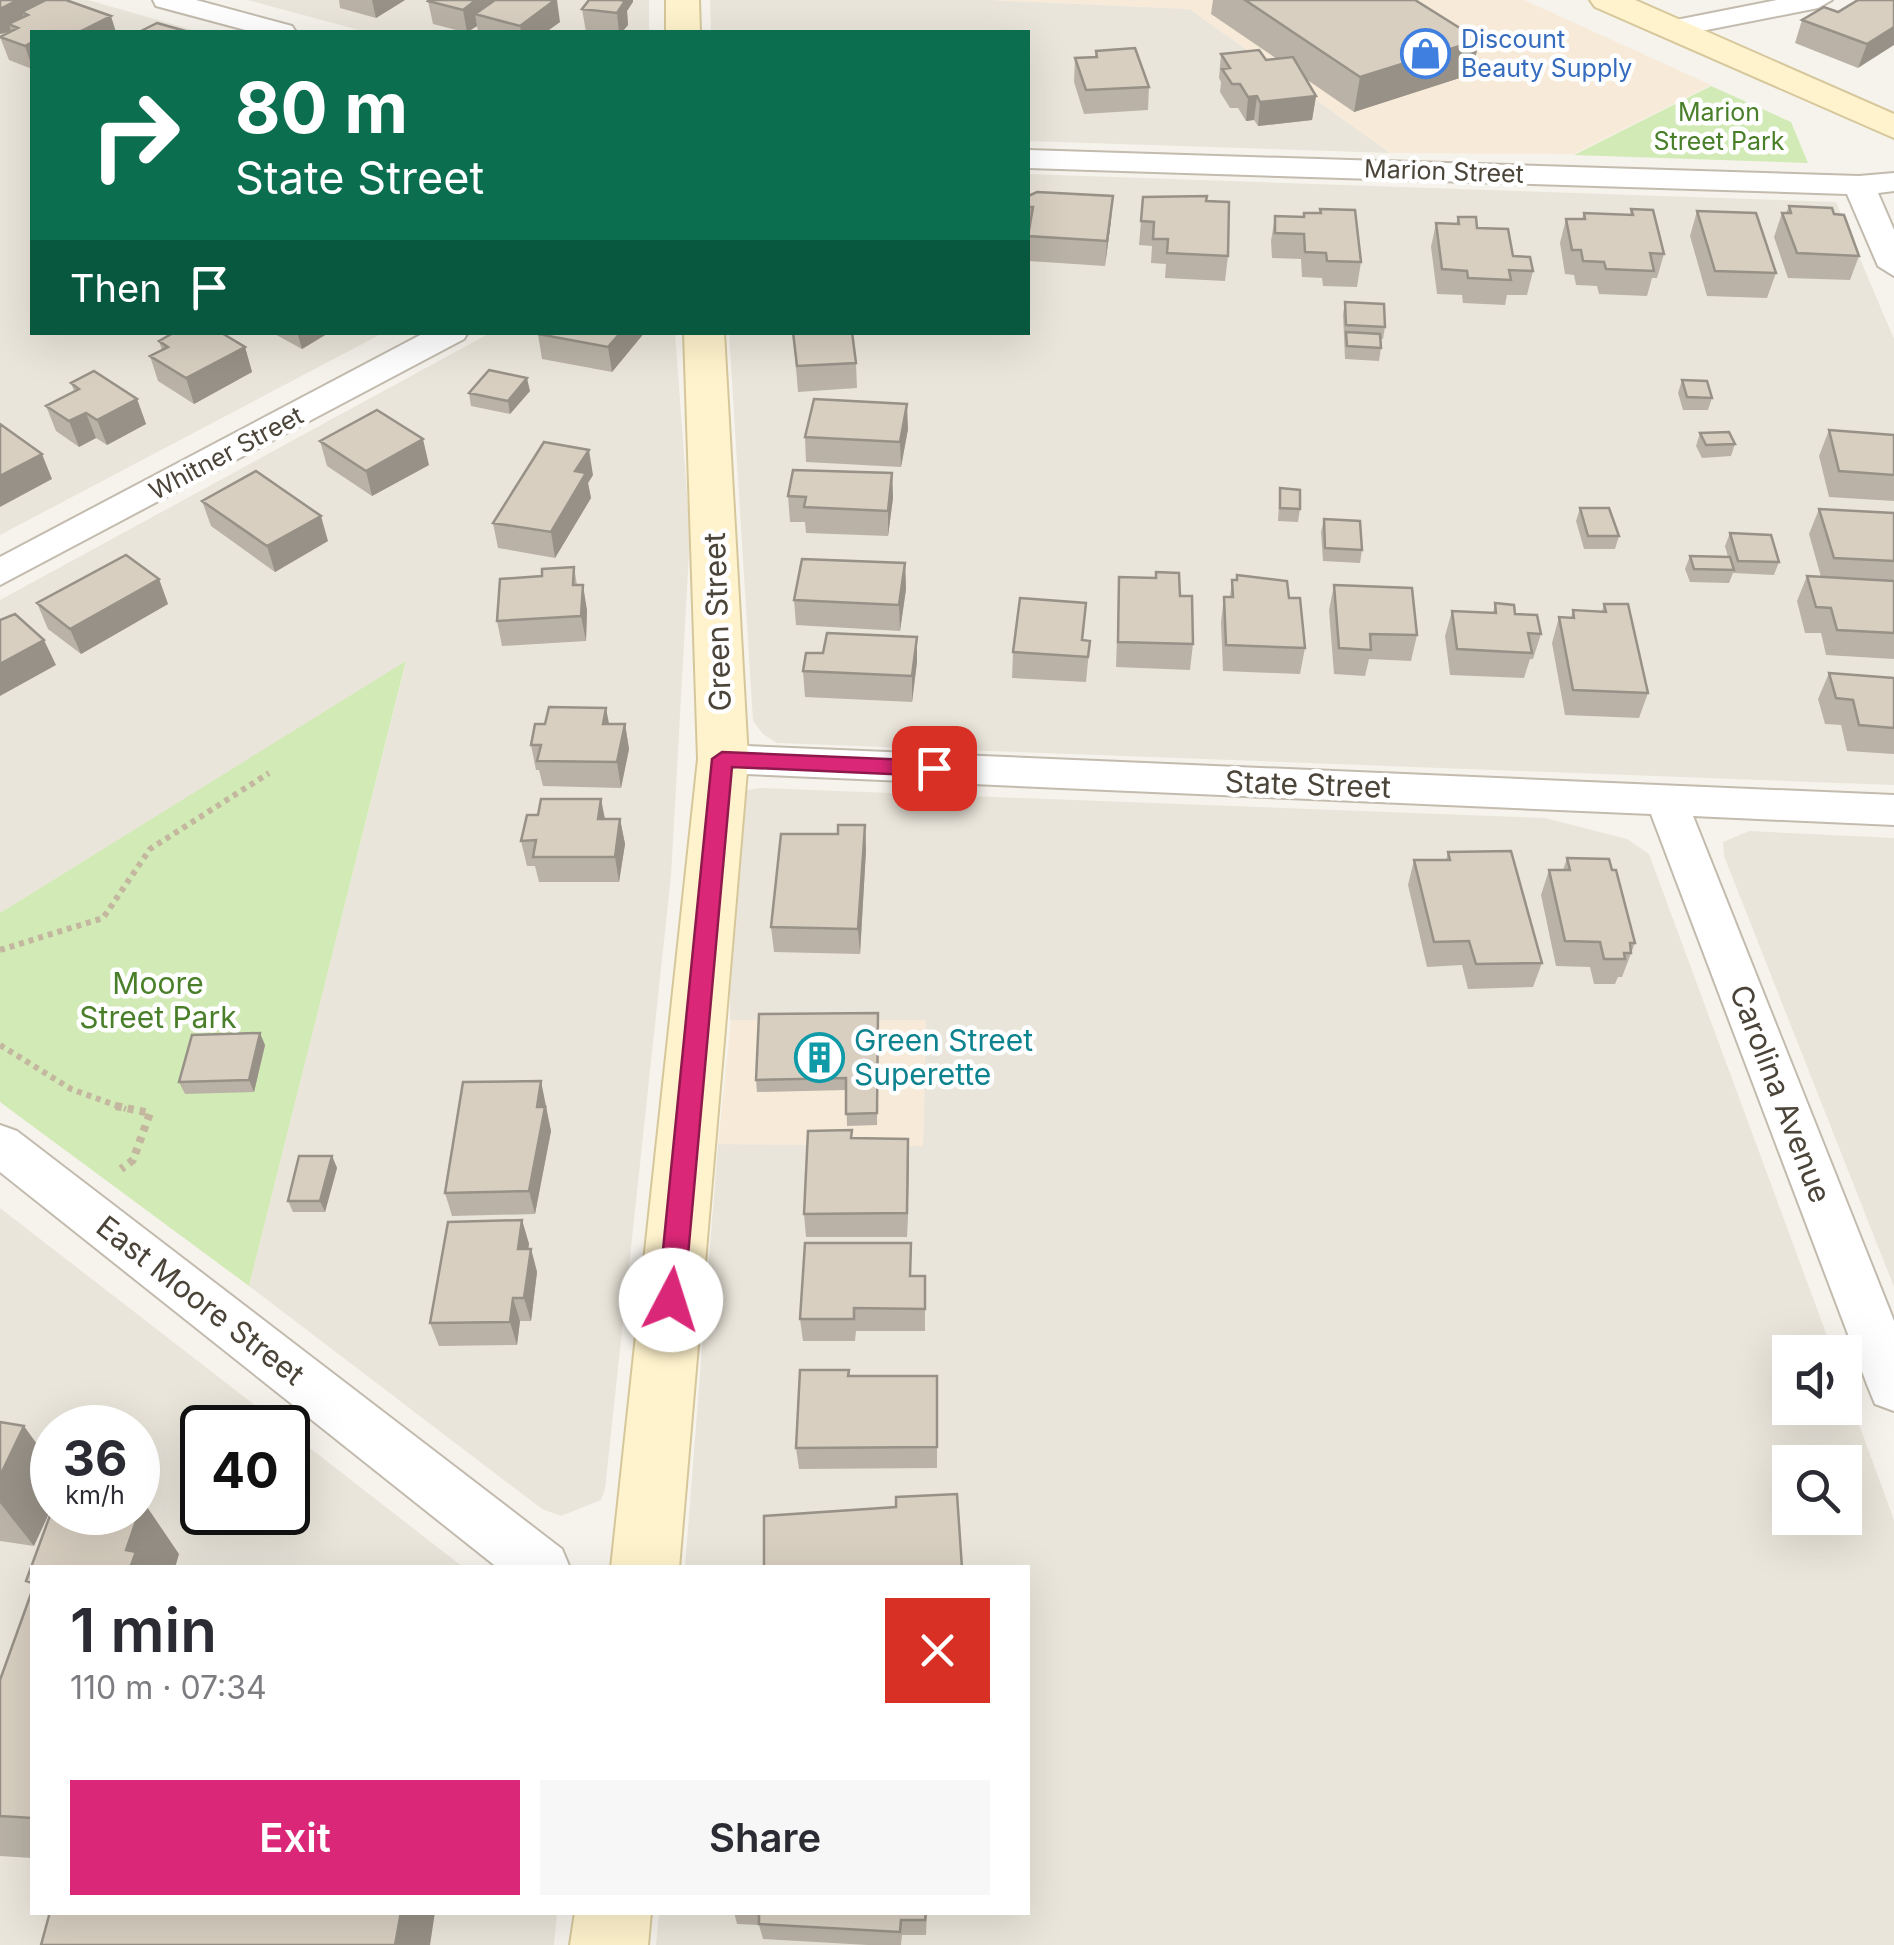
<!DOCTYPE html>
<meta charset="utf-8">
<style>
body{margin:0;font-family:Inter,sans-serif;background:#f7f7f7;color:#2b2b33;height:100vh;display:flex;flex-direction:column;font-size:38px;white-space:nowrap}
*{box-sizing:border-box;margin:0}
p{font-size:32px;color:#7c7c81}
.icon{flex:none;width:55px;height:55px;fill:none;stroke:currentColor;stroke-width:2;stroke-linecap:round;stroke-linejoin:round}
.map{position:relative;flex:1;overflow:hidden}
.details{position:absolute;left:30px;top:1565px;width:1000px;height:350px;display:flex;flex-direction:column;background:#fff;border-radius:0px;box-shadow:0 10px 40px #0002}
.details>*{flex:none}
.guide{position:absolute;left:30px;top:30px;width:1000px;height:305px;border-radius:0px;box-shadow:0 10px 40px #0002;background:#0b6e4f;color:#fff;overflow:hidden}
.tools{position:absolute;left:1772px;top:1335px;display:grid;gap:20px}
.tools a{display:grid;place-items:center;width:90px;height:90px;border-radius:0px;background:#fff;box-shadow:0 10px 40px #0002;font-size:50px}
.speed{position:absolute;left:30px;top:1405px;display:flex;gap:20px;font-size:50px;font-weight:700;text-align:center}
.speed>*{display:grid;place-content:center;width:130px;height:130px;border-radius:50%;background:#fff;box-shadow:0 10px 40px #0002;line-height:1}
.speed small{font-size:25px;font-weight:400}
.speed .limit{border:5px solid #111;border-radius:15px;background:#fff;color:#111}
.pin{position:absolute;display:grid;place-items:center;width:85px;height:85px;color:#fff;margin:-42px;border-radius:20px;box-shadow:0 5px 15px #0006}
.me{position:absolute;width:110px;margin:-55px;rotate:5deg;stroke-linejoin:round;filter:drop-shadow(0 0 8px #0008)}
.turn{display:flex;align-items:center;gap:35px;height:210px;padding:0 40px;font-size:45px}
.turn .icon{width:130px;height:130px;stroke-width:2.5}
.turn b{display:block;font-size:70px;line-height:85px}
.then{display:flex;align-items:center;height:95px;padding:0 40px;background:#0003;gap:20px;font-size:38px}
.round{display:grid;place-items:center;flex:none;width:105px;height:105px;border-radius:0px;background:#f7f7f7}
.headline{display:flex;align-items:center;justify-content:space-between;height:170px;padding:0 40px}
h1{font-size:60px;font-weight:600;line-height:75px}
.action{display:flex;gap:20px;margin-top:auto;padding:20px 40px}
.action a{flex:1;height:115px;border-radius:0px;background:#db2777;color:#fff;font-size:40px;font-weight:600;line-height:115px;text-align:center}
.action a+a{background:#f7f7f7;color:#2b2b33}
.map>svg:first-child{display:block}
</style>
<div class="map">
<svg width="1894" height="1945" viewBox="0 0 1894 1945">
<rect width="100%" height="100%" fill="#f6f3ec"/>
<!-- residential -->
<path fill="#eae5da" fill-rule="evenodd" d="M0 0H88L200 32H32V332L383 333 0 535Z
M248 0H649V32H366Z
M710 0H993L1190 9 1390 153 1028 141V32H711Z
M1028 174 1836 202 1894 339V785L777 743 763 734 753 721 729 333 1028 332Z
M490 333H675L690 535 671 876 605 1489 601 1500 561 1516 542 1509 249 1286 406 662 0 913V600Z
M759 788 1545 818 1627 839 1649 854 1833 1352H1790V1408H1845V1386L1894 1520V1945H656L659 1913 1028 1912V1568L685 1567 718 1144 923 1145 926 1020 730 1021 729 823 743 791ZM1790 1462H1845V1518H1790Z
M1749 831 1894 838V1287L1724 856 1723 842Z
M0 1208 283 1427 202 1428V1512H288V1431L463 1567 32 1568V1912L557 1913 554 1945H0ZM52 1428H138V1512H52Z"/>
<!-- commercial -->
<path fill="#f7ead8" d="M993 0H1524L1711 85 1574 154 1390 153 1190 9Z
M731 1020H926L923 1146 718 1144Z"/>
<!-- green -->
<path fill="#d2eab5" d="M1711 86 1791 122 1808 163 1574 155Z
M406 661 249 1286 0 1102V913Z"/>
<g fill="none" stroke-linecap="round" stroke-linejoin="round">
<defs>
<path id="street" d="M153 0H196L292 26 296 32H253L156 6Z
M1777 0H1832L1818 8 1671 37 1657 29 1671 21Z
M1028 150 1859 176 1894 173V191L1878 193 1894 230V276L1878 266 1847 194 1028 168Z
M426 332H468L464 339 0 585V557Z
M723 745 1894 795V825L1693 816 1894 1321V1411L1875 1404 1868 1387 1651 814 723 773 708 769 702 759 708 749Z
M0 1125 17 1131 562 1549 570 1568H498L0 1172Z"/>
<path id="secondary" d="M666 0H699L700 32H666Z
M1590 0H1635L1894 114V138L1595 7Z
M684 332H724L748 759 679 1568H611L698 759Z
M575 1912H651L648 1945H570Z"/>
</defs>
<!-- street casing -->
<use href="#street" stroke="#c2bbae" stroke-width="4"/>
<!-- secondary casing -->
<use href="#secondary" stroke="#d6c79b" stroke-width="4"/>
<!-- path-far1 -->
<path stroke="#c4b79f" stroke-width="6" stroke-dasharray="5 5" stroke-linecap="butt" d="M0 950 103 918 150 849 269 773
M0 1045 71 1089 126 1109"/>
<!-- path -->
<path stroke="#c4b79f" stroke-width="8" stroke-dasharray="6 6" stroke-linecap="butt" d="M116 1106 150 1113 133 1160 121 1169"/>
<!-- street -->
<use href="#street" fill="#fff" fill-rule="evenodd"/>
<!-- secondary -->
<use href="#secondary" fill="#fff3cd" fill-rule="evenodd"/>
</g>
<!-- wall -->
<path fill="#bab2a6" d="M0 0 116 32H32V69L9 60 0 37 11 32 0 34Z
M339 0H405L376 18 340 8Z
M589 0H633L627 11 628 25 622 32H586L582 9Z
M1213 0H1415L1479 40 1472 74 1354 112 1306 79 1316 96 1312 120 1258 126 1254 120 1246 121 1238 108H1230L1220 92 1221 82 1219 78 1221 54 1266 60 1277 59 1211 14Z
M1894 0 1858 68 1795 43 1802 20Z
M428 1 560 22 546 32H478L477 26 468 32H464L433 24Z
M1096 51 1149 87 1148 110 1084 114 1074 82 1075 58 1095 57Z
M1028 196 1111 221 1105 266 1028 261Z
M1143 197 1206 201 1228 256 1225 281 1165 278 1166 264 1151 263 1152 246 1139 245Z
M1789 206 1834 214 1859 256 1850 280 1788 278 1774 237 1782 213H1786Z
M1320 209 1361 262 1357 287 1323 286 1322 278 1302 277 1301 259 1272 258 1271 241 1275 216 1303 217 1304 213H1320Z
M1631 209 1664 254 1657 278H1652L1647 296 1599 294 1597 286 1576 285 1574 275 1565 274 1560 243 1566 219H1582L1584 213 1630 215Z
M1697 211 1776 273 1767 298 1707 296 1690 236Z
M1458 217 1477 228 1533 271 1527 295H1507L1505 305 1463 303 1462 295 1437 294 1431 247 1436 223 1456 224Z
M1345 302 1385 327 1383 339H1380L1381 348 1379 361 1345 359 1343 314Z
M271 332H330L302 349Z
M645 332 612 372 542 359 538 334Z
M793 332 856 363 857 388 798 392Z
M159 341 245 347 252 372 194 404 158 381 150 356 162 350Z
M1682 380 1712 398 1708 410H1683L1678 393Z
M71 383 137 399 146 424 107 445 96 438 79 447 56 431 46 406 74 391Z
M530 391 510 414 471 406 469 393Z
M908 429 901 467 806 462 805 437Z
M1829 430 1894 435V501L1829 497 1819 456Z
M1700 433 1735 444 1731 456 1702 458 1696 446Z
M320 441 429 465 372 496 327 466Z
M892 473 893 498 888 536 806 533 805 522H790L788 496Z
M593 475 588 483 591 498 555 558 498 548 493 523Z
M1280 488 1300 509 1298 522 1278 521Z
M202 501 328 541 275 572 211 526Z
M1580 508 1619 536 1615 549H1584L1576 521Z
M1819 509 1894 513V659L1826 655 1821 633H1805L1797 601 1807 576 1821 577 1809 534Z
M1324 519 1362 550 1360 563 1323 561 1321 532Z
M1730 533 1779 562 1774 575 1733 573 1729 583 1690 582 1685 569 1690 556 1728 557 1725 546Z
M905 563 906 589 900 631 796 625 794 600Z
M574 567 577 585 587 610 586 641 502 646 497 621 542 576Z
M1119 577 1180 596 1193 644 1190 670 1116 667Z
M159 579 168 604 81 654 48 629 37 603Z
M1232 580 1289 598 1305 648 1300 674 1223 671 1221 622 1224 597H1230Z
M1334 585 1417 635 1411 661 1369 659 1365 676 1334 674 1329 610Z
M1495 603 1515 614 1541 634 1533 659H1530L1524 678 1450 675 1445 636 1452 611 1493 613Z
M1604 604 1648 693 1639 718 1565 715 1552 643 1559 617 1571 618 1573 610 1602 611Z
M1083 640 1090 641 1086 682 1012 678 1013 652Z
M917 662 912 702 805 697 803 671Z
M1829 673 1894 678V754L1847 751 1841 725 1825 724 1818 699Z
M609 724H625L629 749 621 788 543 786 539 770H536L531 745Z
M605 819H620L625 844 619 882H539L535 866H527L521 841Z
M865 825 866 850 860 954 774 952 771 927 838 834Z
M1448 852 1542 963 1533 987 1468 989 1462 965 1427 967 1408 885 1414 860H1446Z
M1567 858 1635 943 1622 977H1618L1615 984H1594L1590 967 1556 966 1541 895 1549 870H1563Z
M878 1013 877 1125 847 1126 846 1090 757 1092 756 1080Z
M265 1045 254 1092 185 1094 179 1082Z
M547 1105 546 1111 551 1131 535 1214 452 1216 445 1193Z
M852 1130V1138L908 1139 907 1237H806L804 1214Z
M332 1156 337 1168 325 1212H293L288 1201Z
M522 1220 529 1244 528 1249H531L537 1272 531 1321H520L517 1345 439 1346 430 1323Z
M911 1276H925V1331H856L855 1341H803L800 1319Z
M849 1370 850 1376H937V1468L799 1469 796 1448Z
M0 1422 34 1546 0 1541Z
M32 1591V1858L0 1856V1680Z
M734 1912H927L926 1935H902L901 1945H868L763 1939 759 1925 737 1924Z"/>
<!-- shaded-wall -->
<path fill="#979187" d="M18 0H46L28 15 22 12 26 24H9L11 31 0 34V9Z
M372 0H405L376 18Z
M476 0H510L475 14 477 26 467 32 463 10Z
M555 0H557L560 22 546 32H521L520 26Z
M620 0H633V2L627 11 628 25 622 32H619L617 13Z
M111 16 116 32H79Z
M1894 27V45L1858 68 1867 44Z
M1479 40 1472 74 1354 112 1360 77Z
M32 42V67L25 46Z
M1257 96 1254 120 1246 121 1248 97Z
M1316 96 1312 120 1258 126 1260 102Z
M1113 196 1111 221 1105 266 1107 241Z
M297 332H330L302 349Z
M621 332H645L612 372 608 347Z
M245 347 252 372 194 404 186 378Z
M527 378 530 391 510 414 508 401Z
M137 399 146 424 107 445 97 420Z
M907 404 908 429 901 467 900 442Z
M86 413 96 438 79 447 69 421Z
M423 439 429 465 372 496 366 471Z
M589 450 593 475 588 483 591 498 555 558 551 532 575 471Z
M42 454 52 479 0 507V476Z
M892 473 893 498 888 536V511Z
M321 516 328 541 275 572 267 546Z
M905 563 906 589 900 631 899 605Z
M159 579 168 604 81 654 70 629Z
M583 585 587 610 586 641 581 616Z
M917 637V662L912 702V676Z
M44 640 56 665 0 696V664Z
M606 708 611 734 603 724Z
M625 724 629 749 621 788 617 762Z
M601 799 606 824 598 819Z
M620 819 625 844 619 882 615 857Z
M865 825 866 850 860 954 858 929Z
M260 1033 265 1045 254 1092 249 1080Z
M541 1081 551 1131 535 1214 529 1191Z
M908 1139 909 1162 907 1237V1213Z
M332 1156 337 1168 325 1212 320 1201Z
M522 1220 529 1244 525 1272 518 1249Z
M531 1249 537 1272 531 1321 524 1298Z
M513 1298 520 1321 517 1345 510 1322Z
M24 1426 52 1465V1507L34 1546 0 1503V1476Z
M143 1501 179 1554 175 1568H130L126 1550Z
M401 1912H435L430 1945H395Z"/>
<!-- building -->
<path fill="#d8cfc1" stroke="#979187" stroke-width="2.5" d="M0 0H18L0 9Z
M46 0H66L111 16 79 32H32V42L25 46 0 37 18 28 8 24 28 15 22 12Z
M429 0H476L463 10 428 1Z
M495 0H555L520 26 475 14Z
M589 0H620L625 1 617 13 582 9Z
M1245 0H1415L1479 40 1360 77Z
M1858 0H1894V27L1867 44 1802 20 1824 7 1838 12Z
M157 23 189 32H139Z
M1135 48 1149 87 1086 90 1075 58 1097 57 1096 51Z
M1259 50 1266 60 1293 57 1316 96 1260 102 1257 96 1248 97 1240 84H1232L1222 69 1230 68 1221 54Z
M1037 192 1113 196 1107 241 1028 236 1033 207H1028V196Z
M1207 196 1206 201 1229 202 1228 256 1167 253 1168 239H1153L1154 222 1141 221 1143 197Z
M1789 206 1832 208 1834 214 1844 215 1859 256 1797 253 1782 213H1791Z
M1320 209 1355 210 1361 262 1327 261 1326 253 1305 252 1304 234 1275 233V216L1304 217V213H1321Z
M1631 209 1653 210 1664 254 1650 253 1654 271 1606 269 1604 262 1583 261 1581 250H1572L1566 219H1585L1584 213 1633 215Z
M1697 211 1756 213 1776 273 1715 271Z
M1458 217H1476L1477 228 1508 229 1513 256 1530 257 1533 271 1509 270 1511 280 1468 278 1467 271 1442 269 1436 223 1459 224Z
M1345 302 1384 304 1385 327 1346 325Z
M175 332H220L245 347 186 378 150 356 168 347 159 341Z
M538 332H621L608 347 538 334Z
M793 332H852L856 363 797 366Z
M1346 332 1380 334 1381 348 1347 346Z
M489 370 527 378 508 401 469 393Z
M94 371 137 399 97 420 86 413 69 421 46 406 79 389 71 383Z
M1682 380 1707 381 1712 398 1687 397Z
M814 399 907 404 900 442 805 437Z
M377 410 423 439 366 471 320 441Z
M0 424 42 454 0 476Z
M1829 430 1894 435V475L1839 471Z
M1729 432 1735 444 1706 445 1700 433Z
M544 442 589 450 575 471 586 473 551 532 493 523Z
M793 470 892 473 888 511 804 507 806 497 788 496Z
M256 471 321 516 267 546 202 501Z
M1280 488 1300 490V509L1280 508Z
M1580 508H1609L1619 536H1588Z
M1819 509 1894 513V561L1834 558Z
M1324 519 1360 521 1362 550 1325 548Z
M1730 533 1771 535 1779 562 1738 561Z
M126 555 159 579 70 629 37 603Z
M1690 556 1730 557 1734 570 1694 569Z
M802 559 905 563 899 605 794 600Z
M574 567 573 585H583L581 616 497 621 500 579 542 576V569Z
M1156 572 1179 573 1180 596H1192L1193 644 1118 642 1119 577 1156 578Z
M1237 575 1287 581 1289 598H1300L1305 648 1226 645 1224 597H1233L1232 580H1237Z
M1807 576 1894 581V633L1837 630 1831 608 1816 607Z
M1334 585 1412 588 1417 635 1370 634 1371 650 1339 648Z
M1020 598 1086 603 1082 640 1090 641 1088 657 1013 652Z
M1495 603 1514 605 1515 614 1537 615 1541 634 1528 633 1532 653 1457 649 1452 611 1496 613Z
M1604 604H1628L1648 693 1573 690 1559 617 1574 618 1573 610 1606 612Z
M15 614 44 640 0 664V620Z
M827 633 917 637 912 676 803 671 806 653H823Z
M1829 673 1894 678V728L1859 725 1853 700 1836 698Z
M549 707 606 708 603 724H625L617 762 537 761 541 745H531L535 724H545Z
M541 799H601L598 819H620L615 857H533L536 840 521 841 527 815H538Z
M838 825H865L858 929 771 927 781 834H838Z
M1511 851 1542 963 1476 964 1469 941 1434 942 1414 860H1450L1448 852Z
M1567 858 1609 859 1612 870H1616L1635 943H1630L1631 953H1624L1625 959H1604L1600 942 1565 941 1549 870H1570Z
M878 1013 877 1113 846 1114V1078L756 1080 759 1014Z
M260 1033 249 1080 179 1082 192 1035Z
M541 1081 537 1107H545L529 1191 445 1193 463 1082Z
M852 1130 851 1138 908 1139 907 1213 804 1214 808 1131Z
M299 1156H332L320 1201H288Z
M522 1220 518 1249H531L524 1298H513L510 1322 430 1323 448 1222Z
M805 1243H911L910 1276H925V1309L854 1308V1319H800Z
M800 1370H849L848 1376H937V1447L796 1448Z
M0 1422 24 1426 0 1476Z
M957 1494 962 1568H764V1516L896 1507V1497Z
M138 1501H143L126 1550 136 1552 130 1568H32V1583L26 1581 52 1510V1512H138Z
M32 1591V1818L0 1816V1680Z
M50 1912H401L395 1945H41Z
M759 1912H926L925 1920H901L900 1932 759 1924Z"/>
<!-- route -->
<path fill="#db2777" stroke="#8e194d" stroke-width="2.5" d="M722 752 934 761 945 768 934 776 732 767 684 1300 680 1308H662L658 1300 712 759Z"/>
<!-- icons -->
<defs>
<symbol id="shop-ring" viewBox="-11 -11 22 22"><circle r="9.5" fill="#fff" stroke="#3f7fe0" stroke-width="1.5"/><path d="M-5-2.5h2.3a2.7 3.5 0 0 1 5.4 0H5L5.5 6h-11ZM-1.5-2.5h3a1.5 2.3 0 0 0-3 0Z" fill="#3f7fe0"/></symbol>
<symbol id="building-ring" viewBox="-11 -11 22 22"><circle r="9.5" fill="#fff" stroke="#0f9aa8" stroke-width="1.5"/><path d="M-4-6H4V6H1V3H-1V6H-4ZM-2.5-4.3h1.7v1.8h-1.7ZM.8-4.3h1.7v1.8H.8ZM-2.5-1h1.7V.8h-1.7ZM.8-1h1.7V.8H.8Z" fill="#0f9aa8"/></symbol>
</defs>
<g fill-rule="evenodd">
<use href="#shop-ring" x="1398" y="26" width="55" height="55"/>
<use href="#building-ring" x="792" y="1030" width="55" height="55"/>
</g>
<g text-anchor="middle" stroke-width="9" stroke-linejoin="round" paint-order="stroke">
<!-- far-shop labels -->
<g font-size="25" fill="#366cbe" stroke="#fff" text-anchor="start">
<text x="1461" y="48">Discount<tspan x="1461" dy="29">Beauty Supply</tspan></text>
</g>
<!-- far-park labels -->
<g font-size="25" fill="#4a7f2a" stroke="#fff">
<text x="1719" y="121">Marion<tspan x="1719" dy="29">Street Park</tspan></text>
</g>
<!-- far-street labels -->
<g font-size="25" fill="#4b4439" stroke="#fff">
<text transform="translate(1444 171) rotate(2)" y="9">Marion Street</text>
<text transform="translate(226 453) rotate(-28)" y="9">Whitner Street</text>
</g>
<!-- street labels -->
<g font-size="30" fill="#4b4439" stroke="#fff">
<text transform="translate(718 622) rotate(-92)" y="10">Green Street</text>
<text transform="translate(1308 785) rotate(2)" y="10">State Street</text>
<text transform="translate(1780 1094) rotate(69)" y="10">Carolina Avenue</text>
<text transform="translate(200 1301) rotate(38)" y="10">East Moore Street</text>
</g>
<!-- park labels -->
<g font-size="30" fill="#4a7f2a" stroke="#fff">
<text x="158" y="994">Moore<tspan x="158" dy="34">Street Park</tspan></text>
</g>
<!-- culture labels -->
<g font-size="30" fill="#0d838f" stroke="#fff" text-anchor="start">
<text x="854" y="1051">Green Street<tspan x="854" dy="34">Superette</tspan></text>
</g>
</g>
</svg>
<div class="tools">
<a><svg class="icon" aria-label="sound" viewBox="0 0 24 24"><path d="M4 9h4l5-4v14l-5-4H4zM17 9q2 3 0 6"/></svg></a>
<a><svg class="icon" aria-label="search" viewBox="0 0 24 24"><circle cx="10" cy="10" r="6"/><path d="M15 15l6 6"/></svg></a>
</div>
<div class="speed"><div>36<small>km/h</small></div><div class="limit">40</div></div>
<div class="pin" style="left:934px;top:768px;background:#d93025"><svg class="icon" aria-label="arrive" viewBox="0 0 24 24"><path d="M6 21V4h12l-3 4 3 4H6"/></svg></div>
<svg class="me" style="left:671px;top:1300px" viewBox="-20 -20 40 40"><circle r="19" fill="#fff"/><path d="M0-13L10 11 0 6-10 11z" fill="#db2777"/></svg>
<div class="guide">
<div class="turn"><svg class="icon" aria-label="right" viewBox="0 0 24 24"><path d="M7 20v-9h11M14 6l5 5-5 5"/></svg><div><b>80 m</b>State Street</div></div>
<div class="then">Then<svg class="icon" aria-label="arrive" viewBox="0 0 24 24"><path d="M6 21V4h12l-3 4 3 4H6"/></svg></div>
</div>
<section class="details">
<div class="headline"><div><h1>1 min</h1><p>110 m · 07:34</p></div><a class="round" style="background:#d93025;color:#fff"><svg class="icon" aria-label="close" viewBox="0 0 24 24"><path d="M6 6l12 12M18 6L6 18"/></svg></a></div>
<div class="action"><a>Exit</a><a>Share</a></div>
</section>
</div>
